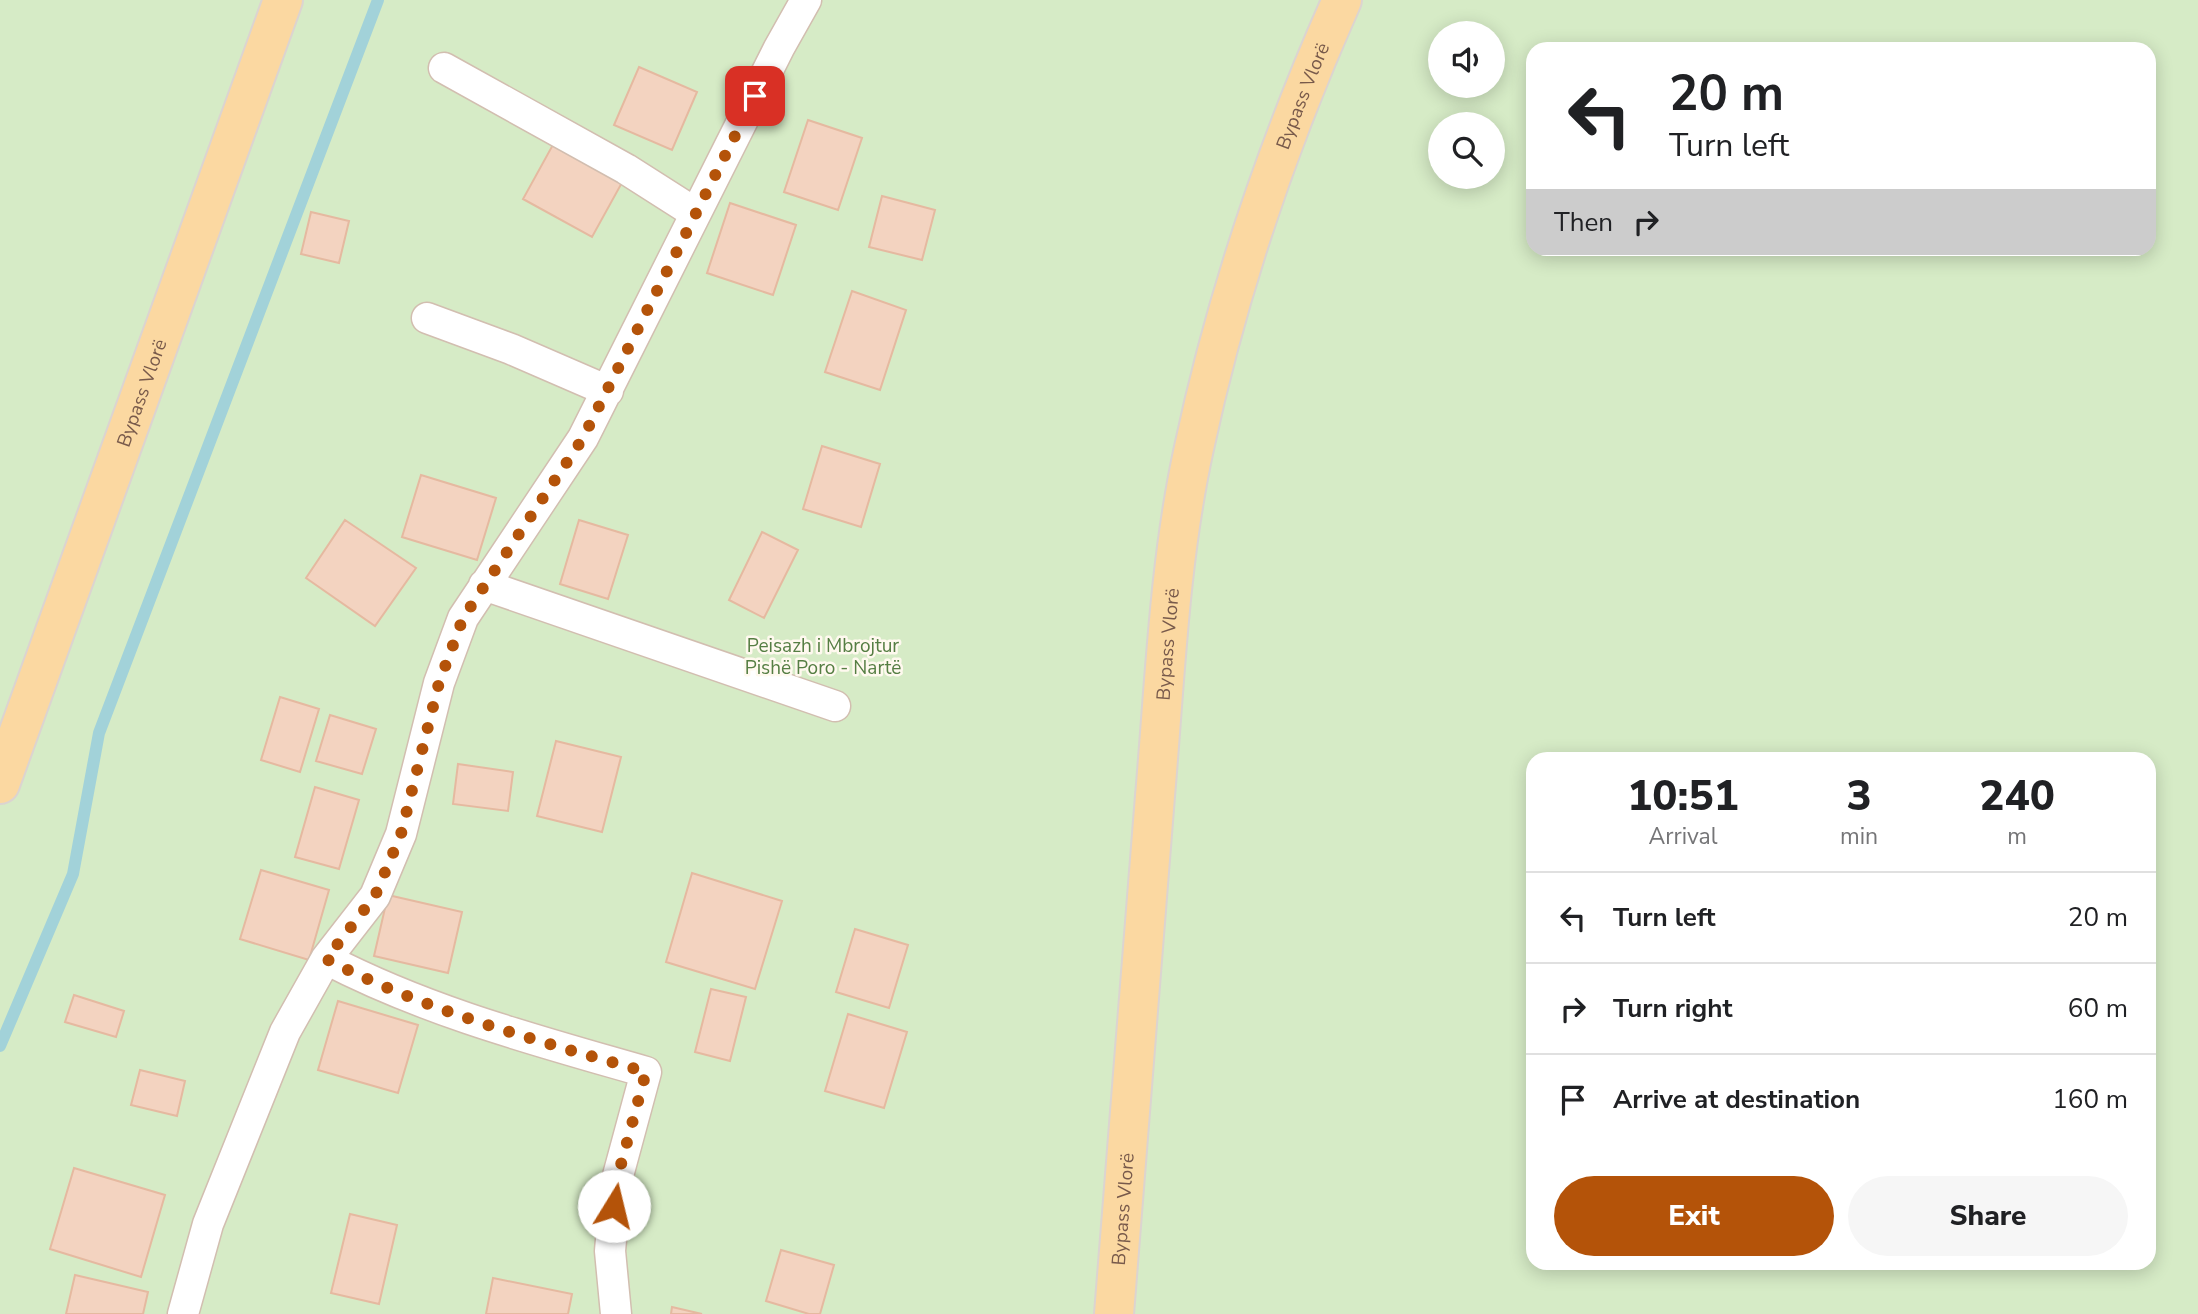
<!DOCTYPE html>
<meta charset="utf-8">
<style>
body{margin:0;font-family:"Nunito Sans",sans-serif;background:#f6f6f6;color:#202124;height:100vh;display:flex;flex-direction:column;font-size:26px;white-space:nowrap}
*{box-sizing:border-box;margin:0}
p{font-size:23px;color:#757577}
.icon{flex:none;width:38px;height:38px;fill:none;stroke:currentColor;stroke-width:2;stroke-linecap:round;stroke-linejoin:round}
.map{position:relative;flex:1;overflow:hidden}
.panel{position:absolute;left:1526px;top:752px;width:630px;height:518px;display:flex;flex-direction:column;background:#fff;border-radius:21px;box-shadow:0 4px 18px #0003}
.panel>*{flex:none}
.top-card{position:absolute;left:1526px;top:42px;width:630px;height:214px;border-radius:21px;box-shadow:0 4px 18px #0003;background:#fff;color:#202124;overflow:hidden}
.controls{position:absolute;left:1428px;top:21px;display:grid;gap:14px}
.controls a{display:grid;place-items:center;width:77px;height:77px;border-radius:50%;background:#fff;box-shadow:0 4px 18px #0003;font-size:35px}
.pin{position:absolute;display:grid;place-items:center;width:60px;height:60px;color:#fff;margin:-30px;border-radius:14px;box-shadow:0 4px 10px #0006}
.me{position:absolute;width:77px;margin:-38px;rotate:9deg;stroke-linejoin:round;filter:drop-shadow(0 0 5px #0008)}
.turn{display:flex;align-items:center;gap:24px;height:147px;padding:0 28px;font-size:32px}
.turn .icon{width:91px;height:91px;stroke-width:2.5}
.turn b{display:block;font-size:49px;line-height:60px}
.then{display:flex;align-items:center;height:66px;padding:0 28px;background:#0003;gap:14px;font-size:26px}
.eta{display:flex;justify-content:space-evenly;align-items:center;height:119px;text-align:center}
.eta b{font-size:42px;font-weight:800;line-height:49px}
.cta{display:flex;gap:14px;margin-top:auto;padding:14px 28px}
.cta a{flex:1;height:80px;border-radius:42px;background:#b45309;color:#fff;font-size:28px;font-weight:800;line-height:80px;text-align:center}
.cta a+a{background:#f6f6f6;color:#202124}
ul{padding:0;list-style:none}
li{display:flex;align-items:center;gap:21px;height:91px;padding:0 28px;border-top:2px solid #e0e0e0}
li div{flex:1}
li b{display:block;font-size:26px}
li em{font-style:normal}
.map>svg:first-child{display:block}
</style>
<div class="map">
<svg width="2198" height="1314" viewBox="0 0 2198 1314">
<rect width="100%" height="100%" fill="#fdf5e9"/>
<!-- green -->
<path fill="#d6ebc6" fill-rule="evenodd" d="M0 0H2198V1314H0ZM1440 33H1493V86H1440ZM1533 49H2149V248H1533ZM1440 124H1493V177H1440ZM1533 760H2149V1264H1533Z"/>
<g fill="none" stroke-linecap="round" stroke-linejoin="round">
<!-- stream -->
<path stroke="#a2d2d9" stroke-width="12" d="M0 1046 73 874 99 733 378 0"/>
</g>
<!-- building -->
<path fill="#f3d3c0" stroke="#e5b9a0" stroke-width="2" d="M639 67 697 92 672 150 614 125Z
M808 120 862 138 838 210 784 192Z
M555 141 624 179 592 237 523 199Z
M882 196 935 210 922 260 869 247Z
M730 203 796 225 773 295 707 273Z
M311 212 349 221 339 263 301 254Z
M852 291 906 310 880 390 825 372Z
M822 446 880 464 861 527 803 509Z
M421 475 496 498 477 560 402 537Z
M345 520 416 568 375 626 306 578Z
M579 520 628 535 608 599 560 584Z
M762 532 798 550 764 618 729 600Z
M280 697 319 709 300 772 261 760Z
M330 715 376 729 362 774 316 761Z
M556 741 621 757 602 832 537 816Z
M458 764 513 772 508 811 453 804Z
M315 787 359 800 339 869 295 857Z
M261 870 329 890 309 960 240 939Z
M692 873 782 901 755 989 666 962Z
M388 895 462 912 448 973 374 956Z
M855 929 908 945 889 1008 836 992Z
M711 989 746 997 730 1061 695 1052Z
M74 995 124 1011 116 1037 65 1022Z
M338 1001 418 1025 398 1093 318 1070Z
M848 1014 907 1032 884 1108 825 1091Z
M140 1070 185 1081 177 1116 131 1105Z
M74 1168 165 1195 141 1277 50 1249Z
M350 1214 397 1225 379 1304 331 1293Z
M781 1250 834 1265 820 1314H809L766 1301Z
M75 1275 148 1292 143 1314H66Z
M493 1278 572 1294 568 1314H486Z
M672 1307 702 1314H671Z"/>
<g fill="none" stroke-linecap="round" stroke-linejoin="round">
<defs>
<path id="minor" d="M444 68 626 169 695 213
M427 318 511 349 608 391
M484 585 835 706
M326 959C428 1012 535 1040 646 1072L616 1183 610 1251 616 1314
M183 1314 208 1224 285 1032 326 959 375 896 401 834 439 683 463 618 583 438 779 48 806 0"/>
<g id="primary">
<path id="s1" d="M0 784 283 0"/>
<path id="s2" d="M1114 1314C1128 1141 1141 969 1155 796 1165 680 1169 562 1194 448 1227 293 1278 144 1342 0"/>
</g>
</defs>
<!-- minor casing -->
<use href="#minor" stroke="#d2beb0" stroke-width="33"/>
<!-- primary casing -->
<use href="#primary" stroke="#dcd4d0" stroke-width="42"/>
<!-- minor -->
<use href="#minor" stroke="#fff" stroke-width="30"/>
<!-- primary -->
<use href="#primary" stroke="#fbd8a1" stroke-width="38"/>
</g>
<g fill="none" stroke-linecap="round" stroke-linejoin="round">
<!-- route -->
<path stroke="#b45309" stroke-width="12" stroke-dasharray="0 21.6" d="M614 1206 616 1183 646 1072C536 1040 428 1012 326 959L375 896 401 834 439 683 463 618 583 438 755 96"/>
</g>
<g text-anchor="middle" stroke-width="5" stroke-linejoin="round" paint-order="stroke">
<!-- street labels -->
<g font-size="19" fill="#785a4b" stroke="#fff9ef">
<text dy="7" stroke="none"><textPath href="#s2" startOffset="1239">Bypass Vlorë</textPath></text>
<text dy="7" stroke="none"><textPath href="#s1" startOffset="416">Bypass Vlorë</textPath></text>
<text dy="7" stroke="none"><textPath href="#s2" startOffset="672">Bypass Vlorë</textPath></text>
<text dy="7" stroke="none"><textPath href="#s2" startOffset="105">Bypass Vlorë</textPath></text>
</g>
<!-- park labels -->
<g font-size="19" fill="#557e43" stroke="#fff9ef">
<text x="823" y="652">Peisazh i Mbrojtur<tspan x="823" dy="22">Pishë Poro - Nartë</tspan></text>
</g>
</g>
</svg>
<div class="controls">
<a><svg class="icon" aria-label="sound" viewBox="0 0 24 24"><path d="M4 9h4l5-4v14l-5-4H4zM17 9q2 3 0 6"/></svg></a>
<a><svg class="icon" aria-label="search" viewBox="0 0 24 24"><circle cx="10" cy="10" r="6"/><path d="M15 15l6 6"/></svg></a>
</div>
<div class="pin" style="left:755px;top:96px;background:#d93025"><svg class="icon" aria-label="arrive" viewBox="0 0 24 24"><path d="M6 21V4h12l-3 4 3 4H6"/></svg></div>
<svg class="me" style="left:614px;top:1206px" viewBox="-20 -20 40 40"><circle r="19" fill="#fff"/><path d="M0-13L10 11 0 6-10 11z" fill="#b45309"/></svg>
<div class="top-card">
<div class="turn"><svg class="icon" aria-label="left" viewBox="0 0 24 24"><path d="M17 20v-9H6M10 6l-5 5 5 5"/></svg><div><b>20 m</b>Turn left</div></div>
<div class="then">Then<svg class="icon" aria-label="right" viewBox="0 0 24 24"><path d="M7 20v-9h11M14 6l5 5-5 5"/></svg></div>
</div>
<section class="panel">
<div class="eta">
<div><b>10:51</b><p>Arrival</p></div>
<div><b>3</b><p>min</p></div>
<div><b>240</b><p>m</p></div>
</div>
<ul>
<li><svg class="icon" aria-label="left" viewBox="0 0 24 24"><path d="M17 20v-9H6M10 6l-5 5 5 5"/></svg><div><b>Turn left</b></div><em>20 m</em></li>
<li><svg class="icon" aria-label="right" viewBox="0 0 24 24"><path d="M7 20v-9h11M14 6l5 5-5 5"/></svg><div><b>Turn right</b></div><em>60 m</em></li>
<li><svg class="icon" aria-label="arrive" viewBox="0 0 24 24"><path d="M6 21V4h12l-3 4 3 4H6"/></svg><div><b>Arrive at destination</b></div><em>160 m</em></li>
</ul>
<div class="cta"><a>Exit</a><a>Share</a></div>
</section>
</div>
